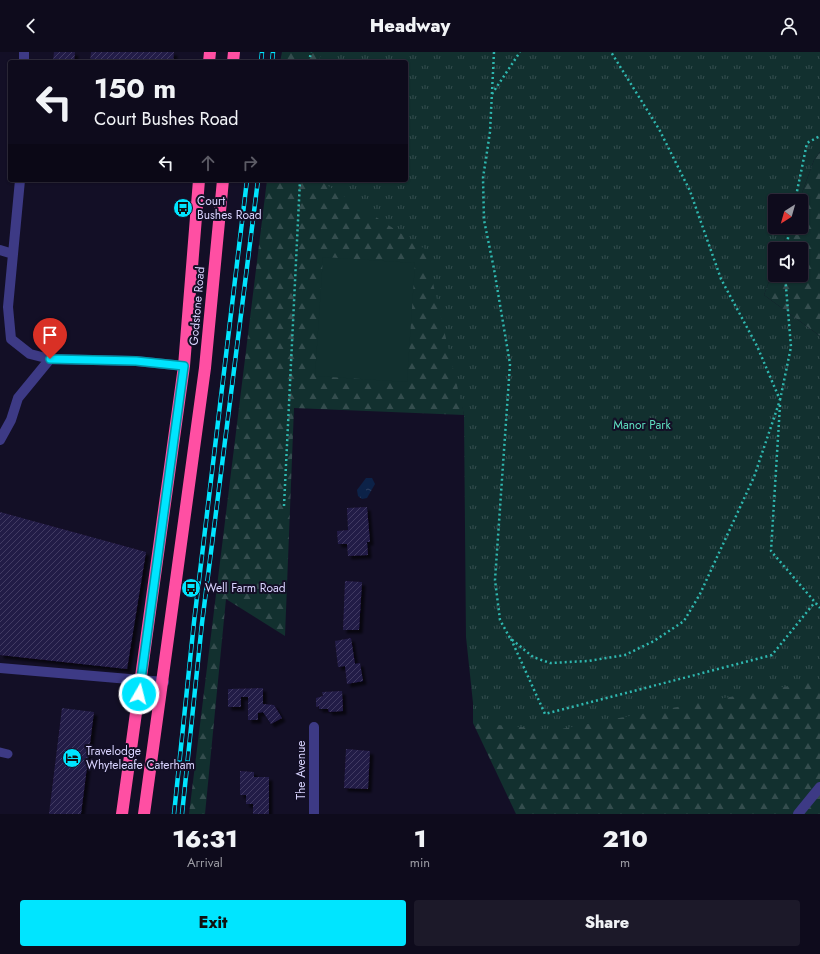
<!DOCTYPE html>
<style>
body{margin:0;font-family:Jost,sans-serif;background:#1c1929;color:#f1f3f6;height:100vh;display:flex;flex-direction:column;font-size:15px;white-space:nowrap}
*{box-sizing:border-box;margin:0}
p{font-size:13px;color:#9b9ba3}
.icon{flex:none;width:22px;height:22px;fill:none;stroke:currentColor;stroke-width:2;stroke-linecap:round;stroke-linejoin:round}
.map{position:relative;height:762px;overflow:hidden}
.panel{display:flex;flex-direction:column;background:#0e0b1c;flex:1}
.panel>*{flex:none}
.guide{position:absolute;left:8px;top:8px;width:400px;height:122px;border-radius:4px;box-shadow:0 1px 3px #0004,0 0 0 1px #2e2b3b;background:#0e0b1c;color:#f1f3f6;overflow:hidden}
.needle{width:26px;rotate:217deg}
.controls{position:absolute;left:768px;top:142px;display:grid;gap:8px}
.controls a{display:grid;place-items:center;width:40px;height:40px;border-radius:4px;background:#0e0b1c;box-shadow:0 1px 3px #0004,0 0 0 1px #2e2b3b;font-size:20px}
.pin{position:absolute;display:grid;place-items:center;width:34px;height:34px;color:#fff;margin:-41px -17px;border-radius:50% 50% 50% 0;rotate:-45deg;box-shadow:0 0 4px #0007}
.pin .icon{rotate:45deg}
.me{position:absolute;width:44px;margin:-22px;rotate:8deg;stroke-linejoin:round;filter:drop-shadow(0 0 3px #0008)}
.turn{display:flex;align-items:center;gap:14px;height:84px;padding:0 20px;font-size:18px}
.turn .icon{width:52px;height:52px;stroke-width:2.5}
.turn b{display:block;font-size:28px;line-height:34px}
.lanes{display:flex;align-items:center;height:38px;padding:0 20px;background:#0003;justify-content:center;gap:20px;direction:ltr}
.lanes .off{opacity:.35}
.eta{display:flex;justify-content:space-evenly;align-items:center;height:68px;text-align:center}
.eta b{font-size:24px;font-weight:800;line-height:28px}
.action{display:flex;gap:8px;margin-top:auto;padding:8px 20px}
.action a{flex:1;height:46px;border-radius:4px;background:#00e5ff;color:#111;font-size:16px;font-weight:800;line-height:46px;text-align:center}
.action a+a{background:#1c1929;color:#f1f3f6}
header{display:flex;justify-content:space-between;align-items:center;height:52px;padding:0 20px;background:#0e0b1c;font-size:18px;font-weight:800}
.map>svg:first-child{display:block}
</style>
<header><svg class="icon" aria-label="back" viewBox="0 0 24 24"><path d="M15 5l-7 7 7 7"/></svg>Headway<svg class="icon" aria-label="person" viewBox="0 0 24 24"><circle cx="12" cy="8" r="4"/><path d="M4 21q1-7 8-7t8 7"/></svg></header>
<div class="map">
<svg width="820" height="762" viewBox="0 0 820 762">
<defs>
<pattern id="forest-firs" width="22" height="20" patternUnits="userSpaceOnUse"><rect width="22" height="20" fill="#12302f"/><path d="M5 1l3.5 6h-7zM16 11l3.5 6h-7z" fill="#344d4e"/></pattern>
<pattern id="park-tufts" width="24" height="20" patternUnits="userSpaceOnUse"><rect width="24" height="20" fill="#12302f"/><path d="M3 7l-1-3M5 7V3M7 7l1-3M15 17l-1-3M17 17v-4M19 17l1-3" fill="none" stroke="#344d4e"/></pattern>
<pattern id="water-ripples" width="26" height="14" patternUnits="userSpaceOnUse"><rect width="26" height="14" fill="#0c2248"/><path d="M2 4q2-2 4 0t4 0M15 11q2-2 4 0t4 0" fill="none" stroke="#2f4163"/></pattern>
<pattern id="building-hatch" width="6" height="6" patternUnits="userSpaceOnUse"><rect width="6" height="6" fill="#241b47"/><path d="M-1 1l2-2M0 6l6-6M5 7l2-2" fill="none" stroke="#433b63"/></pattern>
<filter id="shadow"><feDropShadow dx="3.5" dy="3.5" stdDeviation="1" flood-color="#0009"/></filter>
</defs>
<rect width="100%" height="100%" fill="#130f26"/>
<!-- forest -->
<path fill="url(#forest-firs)" d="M282 0H366L370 10H280Z
M406 27 464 363 294 356 285 584 226 547 205 762H189L267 128H406Z
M820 100V284L764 243 775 213V223H801V197H781L789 175H801V149H799L814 108Z
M820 554V762H516L473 671V651Z"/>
<!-- park -->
<path fill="url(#park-tufts)" d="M321 0H820V100L814 108 799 149H775V175H789L781 197H775V213L764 243 820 284V628L556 678 473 671V651L466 585 464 363 425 197 319 128H406V10H319Z"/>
<!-- garden -->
<path fill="#12302f" d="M323 205 415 211 407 330 315 324Z"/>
<!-- water -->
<path fill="url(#water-ripples)" d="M366 426H372L375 432 367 446 362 447 358 444 357 438Z"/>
<!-- building -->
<path fill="url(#building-hatch)" filter="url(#shadow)" d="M54 0H75L74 10H53Z
M91 0H174L173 10H90Z
M367 455 370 490H367L368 503 348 504 347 492H338L337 479 348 478 347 456Z
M0 460 146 500 127 617 0 603Z
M345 529 362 530 359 578H343Z
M351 586 355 612 360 611 363 629 347 632 345 614 338 615 335 589Z
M263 636V652L274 653 282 666 271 672 263 660 258 661V668H248V645H241V655H228V637Z
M342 639 343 659 329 660 328 657H319V654L316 655V646L323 644 322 640Z
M62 656 94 660 81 762H49Z
M346 697 370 699 368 737 344 736Z
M240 719 254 720V725H269V762H253V752H246V743H240Z"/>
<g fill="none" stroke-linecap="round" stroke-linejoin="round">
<!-- path -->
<path stroke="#2fb8b0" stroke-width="2.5" stroke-dasharray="2 3" stroke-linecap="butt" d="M494 0 490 80 483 126 484 168 494 217 510 312 495 528 500 568 510 586 533 605 550 611 588 609 625 603 654 589 684 569 700 542 754 425 780 348 757 294 721 227 690 139 659 77 611 0
M309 10 311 0
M492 42 520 0
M795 149 807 91 820 84
M786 197 790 175
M780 348 791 295 785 223
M780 353 771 499 820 556
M284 454 300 128
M511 587 545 662 772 603 815 550"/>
<!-- lane -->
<path stroke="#3d3a85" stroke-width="9" d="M0 700 8 702"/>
<!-- street -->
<path stroke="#3d3a85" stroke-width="10" d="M24 0V10
M20 128 8 255 11 287 30 302 50 307 136 309 184 314
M0 198 13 202
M0 388 11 368 18 346 50 307
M0 616 164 630
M314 762V675
M798 762 820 735"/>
<!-- highway -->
<path stroke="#ff4fa3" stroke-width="12" d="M209 10 210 0
M233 10 234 0
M122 762 184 314 199 128
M144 762 205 316 223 128"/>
<defs>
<path id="rail" d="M261 10 262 0
M272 10 273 0
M174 762 194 570 247 128
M182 762 202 571 258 128"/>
</defs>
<!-- rail casing -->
<use href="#rail" stroke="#00e5ff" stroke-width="4.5"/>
<!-- rail -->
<use href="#rail" stroke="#130f26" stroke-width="3" stroke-dasharray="9" stroke-linecap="butt"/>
</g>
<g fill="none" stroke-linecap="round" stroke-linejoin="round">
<defs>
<path id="route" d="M50 307 136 309 184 314 139 642"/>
</defs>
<!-- route casing -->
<use href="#route" stroke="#0095a6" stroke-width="10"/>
<!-- route -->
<use href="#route" stroke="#00e5ff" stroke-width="7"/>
</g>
<!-- icons -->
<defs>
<symbol id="bus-disc" viewBox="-11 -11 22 22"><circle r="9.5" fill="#00e5ff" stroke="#130f26"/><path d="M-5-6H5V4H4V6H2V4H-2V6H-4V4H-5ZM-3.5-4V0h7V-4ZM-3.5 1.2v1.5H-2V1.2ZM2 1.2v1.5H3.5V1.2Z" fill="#111"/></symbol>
<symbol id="hotel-disc" viewBox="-11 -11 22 22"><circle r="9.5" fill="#00e5ff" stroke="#130f26"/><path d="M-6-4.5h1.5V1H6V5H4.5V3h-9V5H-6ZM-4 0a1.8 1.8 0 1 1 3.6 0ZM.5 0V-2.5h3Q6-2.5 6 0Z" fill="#111"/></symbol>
</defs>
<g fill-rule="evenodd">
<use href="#bus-disc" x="172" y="145" width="22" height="22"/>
<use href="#bus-disc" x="180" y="525" width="22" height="22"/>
<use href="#hotel-disc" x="61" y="695" width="22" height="22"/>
</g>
<g text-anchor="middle" stroke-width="4" stroke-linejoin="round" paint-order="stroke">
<!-- poi labels -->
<g font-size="12" fill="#d9d4ff" stroke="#130f26" text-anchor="start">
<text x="197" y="153">Court<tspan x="197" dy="14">Bushes Road</tspan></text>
<text x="205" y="540">Well Farm Road</text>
<text x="86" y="703">Travelodge<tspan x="86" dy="14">Whyteleafe Caterham</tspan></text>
</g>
<!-- street labels -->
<g font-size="12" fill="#d9d4ff" stroke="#130f26">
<text transform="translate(197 254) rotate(-85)" y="4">Godstone Road</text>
<text transform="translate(301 718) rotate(-90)" y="4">The Avenue</text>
</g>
<!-- park labels -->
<g font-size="12" fill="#5fe0c0" stroke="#130f26">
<text x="642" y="377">Manor Park</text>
</g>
</g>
</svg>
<div class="controls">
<a><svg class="needle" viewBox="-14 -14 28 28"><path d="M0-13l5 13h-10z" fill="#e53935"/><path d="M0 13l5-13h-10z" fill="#9b9ba3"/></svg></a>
<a><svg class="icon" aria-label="sound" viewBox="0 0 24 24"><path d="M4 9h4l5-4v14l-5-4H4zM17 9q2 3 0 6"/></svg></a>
</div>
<div class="pin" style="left:50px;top:307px;background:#d93025"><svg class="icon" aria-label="arrive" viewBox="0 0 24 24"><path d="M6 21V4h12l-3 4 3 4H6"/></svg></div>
<svg class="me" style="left:139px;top:642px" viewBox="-20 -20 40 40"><circle r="17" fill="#00e5ff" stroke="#fff" stroke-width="3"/><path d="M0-11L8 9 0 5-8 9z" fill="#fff"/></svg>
<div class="guide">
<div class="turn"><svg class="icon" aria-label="left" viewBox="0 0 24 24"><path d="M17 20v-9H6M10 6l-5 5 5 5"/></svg><div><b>150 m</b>Court Bushes Road</div></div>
<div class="lanes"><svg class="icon" aria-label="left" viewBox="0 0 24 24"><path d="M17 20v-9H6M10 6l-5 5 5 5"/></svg><svg class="icon off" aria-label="ahead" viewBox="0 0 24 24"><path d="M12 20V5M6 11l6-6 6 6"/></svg><svg class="icon off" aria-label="right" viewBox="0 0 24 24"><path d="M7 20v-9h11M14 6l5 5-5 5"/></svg></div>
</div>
</div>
<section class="panel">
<div class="eta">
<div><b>16:31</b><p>Arrival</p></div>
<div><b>1</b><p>min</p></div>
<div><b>210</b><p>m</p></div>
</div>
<div class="action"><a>Exit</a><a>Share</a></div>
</section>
